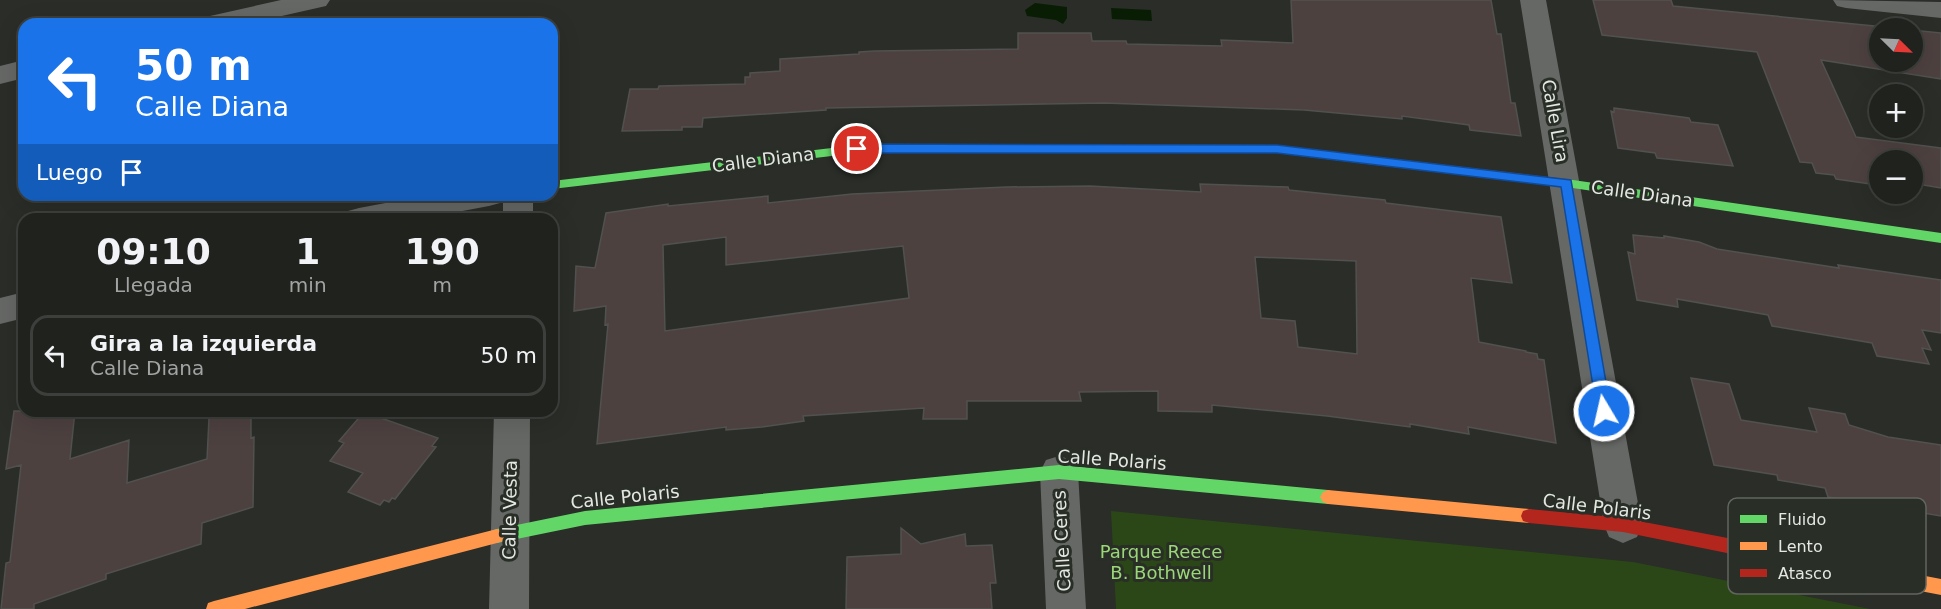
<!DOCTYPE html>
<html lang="es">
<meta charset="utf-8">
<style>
body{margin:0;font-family:"DejaVu Sans",sans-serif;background:#2d2f2b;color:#f1f3f6;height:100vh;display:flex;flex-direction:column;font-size:22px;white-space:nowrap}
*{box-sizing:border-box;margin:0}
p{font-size:20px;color:#a2a4a4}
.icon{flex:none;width:33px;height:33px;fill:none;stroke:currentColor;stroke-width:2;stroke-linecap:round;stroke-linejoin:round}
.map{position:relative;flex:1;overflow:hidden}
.sheet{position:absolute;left:18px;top:213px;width:540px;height:204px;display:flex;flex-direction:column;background:#20221e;border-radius:18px;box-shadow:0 6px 24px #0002,0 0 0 2px #3d3f3c}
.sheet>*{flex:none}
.banner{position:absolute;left:18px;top:18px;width:540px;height:183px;border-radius:18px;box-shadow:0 6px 24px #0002,0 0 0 2px #3d3f3c;background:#1a73e8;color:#fff;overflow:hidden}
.needle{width:39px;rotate:114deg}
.fabs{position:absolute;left:1869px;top:18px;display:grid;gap:12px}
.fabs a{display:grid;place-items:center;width:54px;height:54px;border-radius:50%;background:#20221e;box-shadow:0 6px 24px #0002,0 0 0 2px #3d3f3c;font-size:30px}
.pin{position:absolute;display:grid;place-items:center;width:51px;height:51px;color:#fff;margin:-26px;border:3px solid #fff;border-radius:50%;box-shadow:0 2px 6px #0007}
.me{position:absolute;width:66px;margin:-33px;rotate:351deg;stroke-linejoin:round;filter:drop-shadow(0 0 4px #0008)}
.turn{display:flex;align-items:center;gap:21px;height:126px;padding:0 18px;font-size:27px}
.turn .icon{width:78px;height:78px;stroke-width:2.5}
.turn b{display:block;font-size:42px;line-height:51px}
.then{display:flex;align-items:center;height:57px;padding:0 18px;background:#0003;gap:12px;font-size:22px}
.eta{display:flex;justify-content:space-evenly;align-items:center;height:102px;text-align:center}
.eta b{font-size:36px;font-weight:700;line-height:42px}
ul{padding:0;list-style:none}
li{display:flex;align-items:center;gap:18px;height:81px;margin:0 12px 9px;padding:0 6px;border:3px solid #3d3f3c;border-radius:18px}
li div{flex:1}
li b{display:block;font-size:22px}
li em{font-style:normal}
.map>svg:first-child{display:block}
</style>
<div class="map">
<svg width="1941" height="609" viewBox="0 0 1941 609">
<rect width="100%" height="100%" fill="#2a2d28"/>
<!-- green -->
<path fill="#2b4717" d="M1111 511 1633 562 1870 609H1116Z"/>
<!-- water -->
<path fill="#091d04" d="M1035 3 1067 7V18L1063 24 1056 20 1027 16 1025 10Z
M1111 8 1151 10 1152 21 1112 19Z"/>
<!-- building -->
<path fill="#4d4140" stroke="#51514f" stroke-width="1.5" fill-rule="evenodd" d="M1291 0H1491L1497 34H1501L1511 103H1515L1521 136 1470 130 1469 125 1402 116V119L1304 110 1104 103 826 108V110L703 118 702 127H682V130L622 131 630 89H658L659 86 745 84V77H750V73L780 71V59L859 54V52L874 51 1018 49V33H1091L1092 41H1126L1127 44 1222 46 1221 40 1293 43Z
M1593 0H1671L1673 6 1895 28H1880V62H1912V30L1941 33V79L1821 60 1856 137 1941 148V188L1912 183V160H1880V177L1868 175 1871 184 1836 179 1834 175 1816 173 1812 163 1800 162 1757 52 1602 35Z
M1614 108 1689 118 1691 122 1718 125 1733 166 1657 158 1655 153 1618 148 1611 111 1614 112Z
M1200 184 1288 187 1289 190 1385 200 1386 203 1501 217 1512 283 1471 278 1479 342 1526 351V352L1537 354 1538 359 1544 360 1556 443 1468 427 1469 434 1410 424V427L1327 416 1212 405V412L1158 411V391L1079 392 1081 401H967V419H923L924 408 803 416 804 421 762 427 726 430V427L597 444 608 324 605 325 606 306 574 311 576 266 595 268 606 213 668 204V206L768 196V203L852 194 1006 187 1090 186 1201 192ZM726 237V265L903 246 909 298 665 331 663 245ZM1255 257 1356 261 1357 354 1298 347 1295 321 1261 318Z
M1633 235 1664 238V236L1699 242 1717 249 1839 268 1838 265 1941 280V333L1922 330 1931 350 1922 348 1929 364 1877 356 1872 343 1772 326 1768 315 1677 299 1678 307 1637 300 1628 252 1635 254Z
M1691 378 1729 384 1741 420 1817 432 1809 408 1845 414 1849 425 1888 437 1941 445V516L1828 497 1825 488 1778 480 1777 475 1714 465Z
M14 411H75L70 459 129 440 127 483 207 459 209 418 234 411H251V438L254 437 253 507 202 523 201 544 106 574V579L34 604V609H1L6 563 10 562 21 465 6 469Z
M364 412 438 438 432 446 436 447 395 499 392 498 389 502 384 500 380 505 348 492 363 473 330 461 344 443 339 441Z
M901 528 921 544 965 534 966 546 992 545 996 583H990L992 609H846L847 557 901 554Z"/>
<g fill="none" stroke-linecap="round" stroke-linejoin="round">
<!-- street -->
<path fill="#666866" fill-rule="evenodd" d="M281 0H330L326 6 246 24H197L201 18Z
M1520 0H1546L1642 525 1637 537 1623 543 1609 537 1604 525Z
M1833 0 1941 2V18L1846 8 1837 6Z
M24 60V78L0 84V66Z
M428 195H533V219H503V197L500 203 489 206 420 219H344L348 211 359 208Z
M24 292V318L0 324V298Z
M494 411H530L529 609H489Z
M1059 456 1072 460 1078 472 1086 609H1046L1040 472 1046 460Z"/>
<!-- fast -->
<path fill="#63d668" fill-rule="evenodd" d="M857 145H1277L1376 157 1382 161 1376 165 1277 153H857L552 189V181Z
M1566 179 1941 233V243L1566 187 1560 183Z
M1059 465 1328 490 1333 492 1336 497 1333 502 1328 504 1059 479 585 525 497 543 491 541 489 536 491 531 497 529 585 511Z"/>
<!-- slow -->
<path fill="#ff974d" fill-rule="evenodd" d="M1328 490 1529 509 1535 511 1537 516 1535 521 1529 523 1328 504 1323 502 1320 497 1323 492Z
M497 529 503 531 505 536 503 541 497 543 245 609H206L208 603 214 601Z
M1816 555 1941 579V595L1816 571 1810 568 1808 563 1810 558Z"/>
<!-- jam -->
<path fill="#b3261e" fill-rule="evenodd" d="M1376 157 1566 179 1572 183 1566 187 1376 165 1370 161Z
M1529 509 1623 518 1816 555 1822 558 1824 563 1822 568 1816 571 1623 532 1529 523 1523 521 1521 516 1523 511Z"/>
</g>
<!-- route -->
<path fill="#1a73e8" stroke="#114b97" stroke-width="1.5" d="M857 144 1277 145 1571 180 1611 411 1609 416 1604 418 1599 416 1597 411 1561 187 1277 153H857L851 149Z"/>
<g text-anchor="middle" stroke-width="6" stroke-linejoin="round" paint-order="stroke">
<!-- street labels -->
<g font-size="18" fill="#e4e7e2" stroke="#292e27">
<text transform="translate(1555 121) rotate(80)" y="6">Calle Lira</text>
<text transform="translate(763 160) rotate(-7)" y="6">Calle Diana</text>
<text transform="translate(1642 194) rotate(8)" y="6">Calle Diana</text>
<text transform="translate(1112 460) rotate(4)" y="6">Calle Polaris</text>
<text transform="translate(625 497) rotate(-6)" y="6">Calle Polaris</text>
<text transform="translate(1597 507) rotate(7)" y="6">Calle Polaris</text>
<text transform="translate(510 510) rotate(-89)" y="6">Calle Vesta</text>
<text transform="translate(1062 541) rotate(-93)" y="6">Calle Ceres</text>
</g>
<!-- park labels -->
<g font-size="18" fill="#9bd678" stroke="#292e27">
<text x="1161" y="558">Parque Reece<tspan x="1161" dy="21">B. Bothwell</tspan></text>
</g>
</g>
<!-- legend -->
<rect x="1728" y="498" width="198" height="96" rx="9" fill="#292e27" stroke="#61665f" stroke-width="1.5"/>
<rect x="1740" y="515" width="27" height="8" fill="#63d668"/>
<rect x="1740" y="542" width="27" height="8" fill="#ff974d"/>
<rect x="1740" y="569" width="27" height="8" fill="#b3261e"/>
<g font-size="16" fill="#e4e7e2">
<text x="1778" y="525">Fluido</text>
<text x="1778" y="552">Lento</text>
<text x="1778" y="579">Atasco</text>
</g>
</svg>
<div class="fabs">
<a><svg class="needle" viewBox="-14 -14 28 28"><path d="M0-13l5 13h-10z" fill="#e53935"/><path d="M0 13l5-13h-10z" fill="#a2a4a4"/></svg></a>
<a>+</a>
<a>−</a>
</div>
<div class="pin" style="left:857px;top:149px;background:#d93025"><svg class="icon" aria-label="arrive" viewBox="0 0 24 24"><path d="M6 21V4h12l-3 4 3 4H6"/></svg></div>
<svg class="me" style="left:1604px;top:411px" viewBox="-20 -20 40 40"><circle r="17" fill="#1a73e8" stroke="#fff" stroke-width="3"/><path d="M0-11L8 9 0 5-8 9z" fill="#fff"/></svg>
<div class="banner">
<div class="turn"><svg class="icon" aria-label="left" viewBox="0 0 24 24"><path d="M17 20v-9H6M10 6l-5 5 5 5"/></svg><div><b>50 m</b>Calle Diana</div></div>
<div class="then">Luego<svg class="icon" aria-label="arrive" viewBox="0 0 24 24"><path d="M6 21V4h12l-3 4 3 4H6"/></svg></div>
</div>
<section class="sheet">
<div class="eta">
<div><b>09:10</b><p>Llegada</p></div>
<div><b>1</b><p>min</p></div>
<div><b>190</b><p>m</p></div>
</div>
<ul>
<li><svg class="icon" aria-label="left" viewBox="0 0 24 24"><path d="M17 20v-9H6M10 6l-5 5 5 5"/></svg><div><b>Gira a la izquierda</b><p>Calle Diana</p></div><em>50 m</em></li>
</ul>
</section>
</div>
